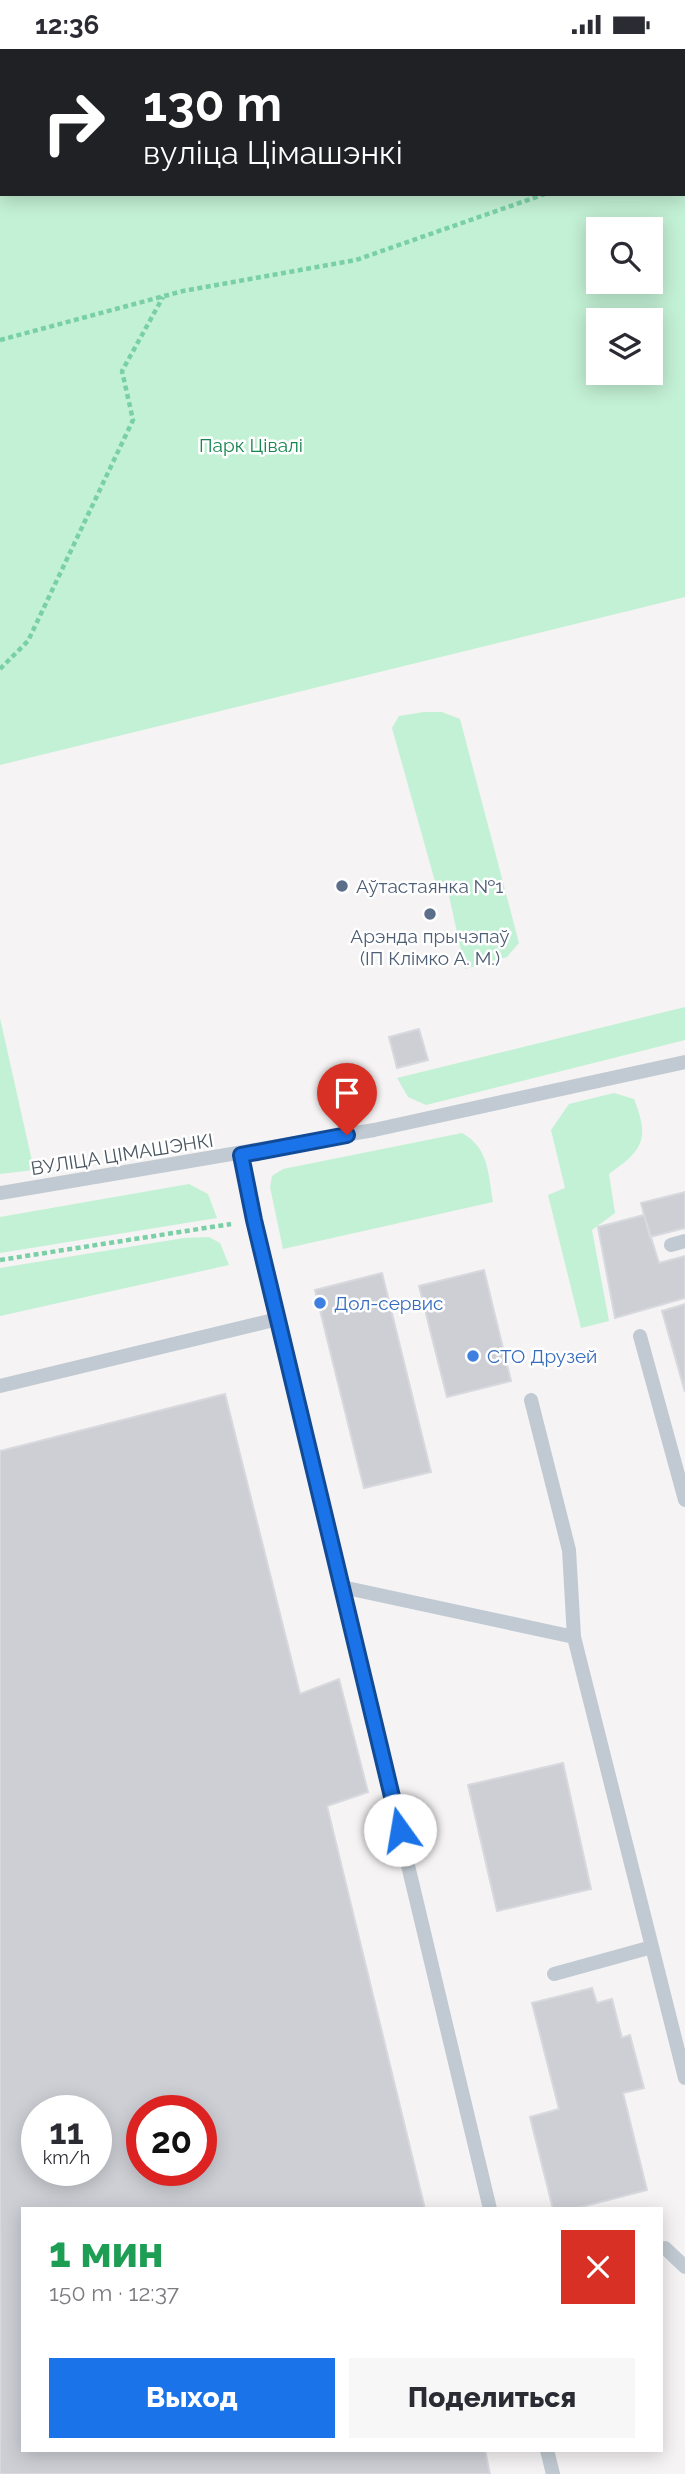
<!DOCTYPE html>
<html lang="ru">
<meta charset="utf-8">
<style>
body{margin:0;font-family:Raleway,sans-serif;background:#f7f7f7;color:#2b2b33;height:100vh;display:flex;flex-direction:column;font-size:26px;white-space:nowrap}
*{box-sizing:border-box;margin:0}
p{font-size:23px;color:#7c7c81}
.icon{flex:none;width:38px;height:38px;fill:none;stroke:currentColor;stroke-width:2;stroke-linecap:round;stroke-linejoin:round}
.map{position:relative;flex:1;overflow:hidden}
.panel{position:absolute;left:21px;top:2158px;width:642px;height:245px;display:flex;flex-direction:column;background:#fff;border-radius:0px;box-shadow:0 4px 18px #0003}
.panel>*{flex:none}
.top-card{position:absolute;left:0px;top:0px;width:686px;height:147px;box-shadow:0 4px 18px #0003;background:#202124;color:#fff;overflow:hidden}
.buttons{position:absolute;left:586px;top:168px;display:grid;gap:14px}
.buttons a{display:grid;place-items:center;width:77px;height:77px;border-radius:0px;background:#fff;box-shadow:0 4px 18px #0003;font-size:35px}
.speed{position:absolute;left:21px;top:2046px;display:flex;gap:14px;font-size:35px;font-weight:700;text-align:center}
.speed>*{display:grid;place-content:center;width:91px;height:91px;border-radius:50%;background:#fff;box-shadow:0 4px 18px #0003;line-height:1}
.speed small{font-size:18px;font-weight:400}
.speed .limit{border:10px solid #d22;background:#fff;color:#111}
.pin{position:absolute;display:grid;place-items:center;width:60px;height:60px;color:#fff;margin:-72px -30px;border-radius:50% 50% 50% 0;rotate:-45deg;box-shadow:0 0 7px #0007}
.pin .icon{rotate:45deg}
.me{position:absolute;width:77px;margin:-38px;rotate:347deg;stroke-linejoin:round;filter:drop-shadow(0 0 5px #0008)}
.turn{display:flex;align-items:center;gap:24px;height:147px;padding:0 28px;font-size:32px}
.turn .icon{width:91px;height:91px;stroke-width:2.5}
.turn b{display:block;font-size:49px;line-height:60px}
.round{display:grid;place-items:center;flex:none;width:74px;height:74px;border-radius:0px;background:#f7f7f7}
.summary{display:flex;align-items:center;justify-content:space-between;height:119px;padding:0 28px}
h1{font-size:42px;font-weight:800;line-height:52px;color:#1e9e55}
.primary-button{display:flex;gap:14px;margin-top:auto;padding:14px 28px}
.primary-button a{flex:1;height:80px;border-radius:0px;background:#1a73e8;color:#fff;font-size:28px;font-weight:800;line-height:80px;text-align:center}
.primary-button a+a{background:#f7f7f7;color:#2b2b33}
.status{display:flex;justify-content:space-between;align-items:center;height:49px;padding:0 35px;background:#fff;direction:ltr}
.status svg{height:19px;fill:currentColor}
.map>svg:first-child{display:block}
</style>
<div class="status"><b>12:36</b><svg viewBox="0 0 49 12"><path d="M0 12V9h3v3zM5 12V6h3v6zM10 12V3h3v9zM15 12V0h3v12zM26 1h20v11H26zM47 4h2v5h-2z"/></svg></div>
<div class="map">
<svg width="685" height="2425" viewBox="0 0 685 2425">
<rect width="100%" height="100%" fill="#f5f3f3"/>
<!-- green -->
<path fill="#c3f1d5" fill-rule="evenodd" d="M0 0H685V548L0 716ZM2 2H684V145H2ZM651 180V233H598V180ZM651 271V324H598V271Z
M424 663H442L460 670 519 894 507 908 465 920 448 842 436 836 392 679 399 667Z
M685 958V991L426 1056 408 1048 397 1029Z
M0 969 34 1121 0 1125Z
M614 1044 634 1050C650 1090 643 1101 609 1125L615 1164 592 1181 609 1272 581 1279 548 1146 565 1139 551 1081 569 1055Z
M462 1084C489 1099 488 1124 493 1153L283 1200 270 1138 272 1127 283 1120Z
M189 1135 208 1145 217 1169 0 1204V1168Z
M209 1188 220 1194 229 1216 0 1267V1219L184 1189Z"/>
<!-- building -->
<path fill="#cdcfd5" stroke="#d7d9de" stroke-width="2" fill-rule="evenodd" d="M419 980 428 1011 397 1019 389 988Z
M685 1143V1179L650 1188 641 1154Z
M644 1166 659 1214 685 1207V1249L615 1269 598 1178Z
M484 1221 511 1332 447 1348 419 1237Z
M382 1224 431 1423 364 1439 315 1241Z
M685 1255V1343L662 1262Z
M225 1345 300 1645 339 1630 368 1743 327 1757 425 2160H23V2401H485L490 2425H0V1402ZM37 2062H96V2121H37ZM142 2062H201V2121H142Z
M563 1714 591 1840 497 1862 468 1736Z
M592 1939 597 1954 612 1950 622 1989 630 1986 644 2039 623 2044 647 2141 573 2160H553L530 2068 559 2060 532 1954Z"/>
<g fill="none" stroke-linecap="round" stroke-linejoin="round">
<!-- path -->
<path stroke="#7ad0a6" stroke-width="4.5" stroke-dasharray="5 3.5" stroke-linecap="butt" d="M596 2V0
M684 122H685
M0 291 183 242 356 211 545 145
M0 620 28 592 133 371 122 322 163 248
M0 1211 231 1175"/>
<!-- service -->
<path stroke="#c1cad2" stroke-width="14" d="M241 1106 254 1171 490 2160
M0 1144 374 1081 685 1013
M671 1196 685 1192
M640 1287 685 1451
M0 1337 278 1270
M531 1351 569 1501 574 1588
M342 1538 574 1588 685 2029
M554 1925 652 1898
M665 2199 685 2218
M547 2401 553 2425"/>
</g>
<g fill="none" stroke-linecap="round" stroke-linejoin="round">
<defs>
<path id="route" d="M347 1086 241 1106 254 1171 400 1781"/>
</defs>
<!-- route casing -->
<use href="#route" stroke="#114b97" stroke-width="18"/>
<!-- route -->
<use href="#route" stroke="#1a73e8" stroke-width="12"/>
</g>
<!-- markers -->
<g fill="#5c6f8a" stroke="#fff" stroke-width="2.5">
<circle cx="342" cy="837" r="7"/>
<circle cx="430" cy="865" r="7"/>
</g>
<g fill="#3f7fe0" stroke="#fff" stroke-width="2.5">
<circle cx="320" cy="1254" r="7"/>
<circle cx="473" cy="1307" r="7"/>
</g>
<g text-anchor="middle" stroke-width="5" stroke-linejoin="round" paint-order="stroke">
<!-- park labels -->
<g font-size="19" fill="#17864f" stroke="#fff">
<text x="251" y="403">Парк Цівалі</text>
</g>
<!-- service labels -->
<g font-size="19" fill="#4e5e75" stroke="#fff" text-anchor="start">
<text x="356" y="844">Аўтастаянка №1</text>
<text x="430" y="894" text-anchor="middle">Арэнда прычэпаў<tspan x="430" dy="22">(ІП Клімко А. М.)</tspan></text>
</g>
<!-- street labels -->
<g font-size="19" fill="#4a5661" stroke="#fff">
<text transform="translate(122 1105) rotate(-9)" y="7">ВУЛІЦА ЦІМАШЭНКІ</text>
</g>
<!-- shop labels -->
<g font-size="19" fill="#366cbe" stroke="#fff" text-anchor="start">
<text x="334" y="1261">Дол-сервис</text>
<text x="487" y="1314">СТО Друзей</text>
</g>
</g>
</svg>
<div class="buttons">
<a><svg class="icon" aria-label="search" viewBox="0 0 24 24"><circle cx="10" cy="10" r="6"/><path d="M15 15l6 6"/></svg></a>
<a><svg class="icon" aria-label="layers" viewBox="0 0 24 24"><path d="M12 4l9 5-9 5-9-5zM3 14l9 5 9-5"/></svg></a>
</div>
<div class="speed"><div>11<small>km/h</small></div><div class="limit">20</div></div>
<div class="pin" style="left:347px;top:1086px;background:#d93025"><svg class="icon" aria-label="arrive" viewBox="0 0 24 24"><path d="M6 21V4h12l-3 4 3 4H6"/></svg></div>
<svg class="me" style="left:400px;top:1781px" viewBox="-20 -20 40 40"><circle r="19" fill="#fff"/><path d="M0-13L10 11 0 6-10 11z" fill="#1a73e8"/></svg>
<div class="top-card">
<div class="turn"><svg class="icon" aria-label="right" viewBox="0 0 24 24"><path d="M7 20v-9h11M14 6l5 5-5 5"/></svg><div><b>130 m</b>вуліца Цімашэнкі</div></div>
</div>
<section class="panel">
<div class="summary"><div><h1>1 мин</h1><p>150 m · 12:37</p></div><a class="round" style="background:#d93025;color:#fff"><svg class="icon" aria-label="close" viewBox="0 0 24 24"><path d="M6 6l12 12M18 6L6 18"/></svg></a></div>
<div class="primary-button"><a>Выход</a><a>Поделиться</a></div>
</section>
</div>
